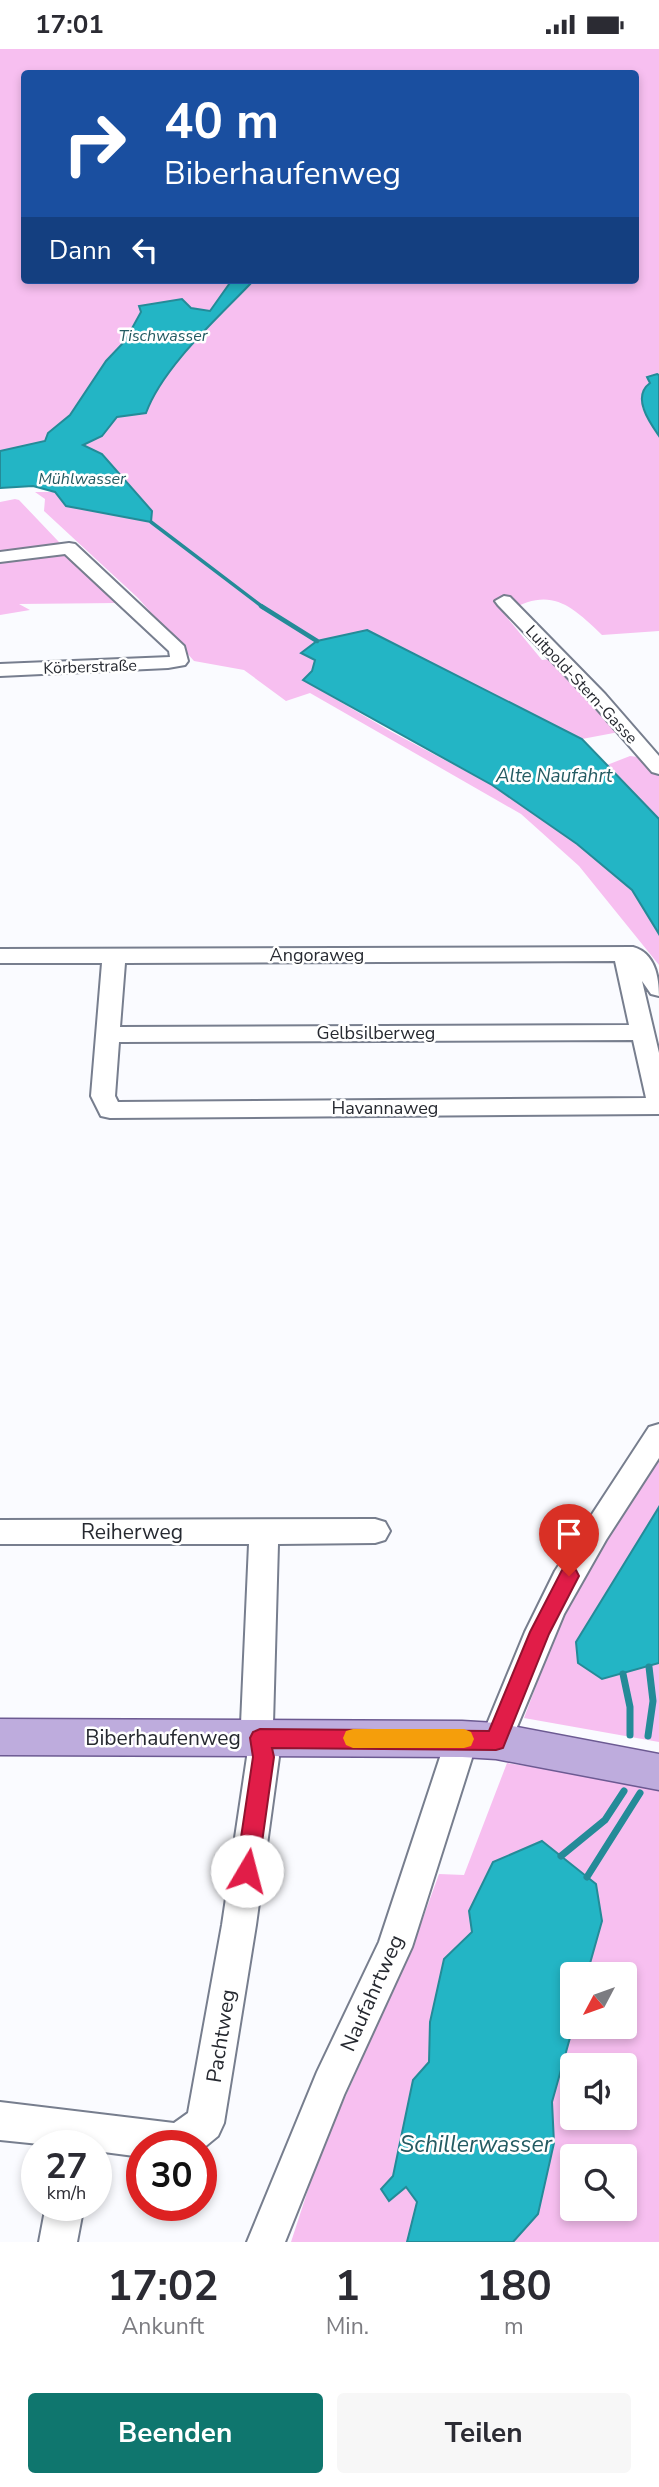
<!DOCTYPE html>
<html lang="de">
<meta charset="utf-8">
<style>
body{margin:0;font-family:"Nunito Sans",sans-serif;background:#f7f7f7;color:#2b2b33;height:100vh;display:flex;flex-direction:column;font-size:26px;white-space:nowrap}
*{box-sizing:border-box;margin:0}
p{font-size:23px;color:#7c7c81}
.icon{flex:none;width:38px;height:38px;fill:none;stroke:currentColor;stroke-width:2;stroke-linecap:round;stroke-linejoin:round}
.map{position:relative;height:2193px;overflow:hidden}
.sheet{display:flex;flex-direction:column;background:#fff;flex:1}
.sheet>*{flex:none}
.top-card{position:absolute;left:21px;top:21px;width:618px;height:214px;border-radius:7px;box-shadow:0 4px 10px #0003;background:#1a4fa0;color:#fff;overflow:hidden}
.needle{width:46px;rotate:229deg}
.fabs{position:absolute;left:560px;top:1913px;display:grid;gap:14px}
.fabs a{display:grid;place-items:center;width:77px;height:77px;border-radius:7px;background:#fff;box-shadow:0 4px 10px #0003;font-size:35px}
.speed{position:absolute;left:21px;top:2081px;display:flex;gap:14px;font-size:35px;font-weight:700;text-align:center}
.speed>*{display:grid;place-content:center;width:91px;height:91px;border-radius:50%;background:#fff;box-shadow:0 4px 10px #0003;line-height:1}
.speed small{font-size:18px;font-weight:400}
.speed .limit{border:10px solid #d22;background:#fff;color:#111}
.pin{position:absolute;display:grid;place-items:center;width:60px;height:60px;color:#fff;margin:-72px -30px;border-radius:50% 50% 50% 0;rotate:-45deg;box-shadow:0 0 7px #0007}
.pin .icon{rotate:45deg}
.me{position:absolute;width:77px;margin:-38px;rotate:8deg;stroke-linejoin:round;filter:drop-shadow(0 0 5px #0008)}
.turn{display:flex;align-items:center;gap:24px;height:147px;padding:0 28px;font-size:32px}
.turn .icon{width:91px;height:91px;stroke-width:2.5}
.turn b{display:block;font-size:49px;line-height:60px}
.then{display:flex;align-items:center;height:66px;padding:0 28px;background:#0003;gap:14px;font-size:26px}
.eta{display:flex;justify-content:space-evenly;align-items:center;height:119px;text-align:center}
.eta b{font-size:42px;font-weight:700;line-height:49px}
.action{display:flex;gap:14px;margin-top:auto;padding:14px 28px}
.action a{flex:1;height:80px;border-radius:7px;background:#0f766e;color:#fff;font-size:28px;font-weight:700;line-height:80px;text-align:center}
.action a+a{background:#f7f7f7;color:#2b2b33}
.status{display:flex;justify-content:space-between;align-items:center;height:49px;padding:0 35px;background:#fff;direction:ltr}
.status svg{height:19px;fill:currentColor}
.map>svg:first-child{display:block}
</style>
<div class="status"><b>17:01</b><svg viewBox="0 0 49 12"><path d="M0 12V9h3v3zM5 12V6h3v6zM10 12V3h3v9zM15 12V0h3v12zM26 1h20v11H26zM47 4h2v5h-2z"/></svg></div>
<div class="map">
<svg width="659" height="2193" viewBox="0 0 659 2193">
<rect width="100%" height="100%" fill="#fafbff"/>
<!-- green -->
<path fill="#f7bff0" fill-rule="evenodd" d="M0 0H659V326L650 334 642 359 659 387V582L602 586C568 553 548 537 504 565L542 611 551 610 619 683 582 690 367 581 315 611 312 622 303 631 390 682 492 736 577 795 632 841 659 885V916L579 817 521 765 310 644 286 652 244 621 194 612 138 549 44 462 45 450 35 443H55L152 462 103 405 82 396 102 387 117 368 146 363C164 317 220 268 254 231H635V24H24V231H232L210 262 139 258 141 263 125 292 106 312 70 366 48 384 45 392 0 402Z
M15 450 19 451 117 554 19 555 30 561 0 566V453Z
M630 707 645 709 659 725V770L607 716Z
M659 1404V1458L576 1593 602 1630 659 1614V1693L524 1669 570 1546Z
M507 1714 659 1737V2193H513L538 2164 554 2094 552 2053 573 1978H625V1925H587L602 1872 469 1862 472 1883 444 1910 430 1973 429 2013 413 2031 393 2127 381 2140 406 2138 417 2153 407 2193H291L319 2107 414 1894 439 1825 464 1826ZM572 2016H625V2068H572ZM572 2107H625V2160H572Z"/>
<!-- water -->
<path fill="#23b5c5" stroke="#248b98" stroke-width="2" d="M232 231H254C220 267 163 317 146 364L117 368 102 387 83 396 102 405 152 462 151 473 66 457 55 443 33 437 0 439V402L45 392 48 384 70 366 106 312 125 292 141 263 139 257 182 250 191 259 210 262Z
M657 325 659 326V387C650 374 631 348 650 334L647 328Z
M367 581 582 690 659 770V885L632 841 577 795 492 736 303 631 312 622 315 611 301 604 317 592Z
M659 1458V1614L602 1630 578 1614 576 1593Z
M542 1792 596 1835 602 1872 587 1925H572L573 1978 552 2053 554 2094 538 2165 513 2193H407L417 2153 406 2138 389 2152 381 2140 393 2127 413 2031 429 2013 430 1973 444 1910 472 1883 469 1862 493 1813Z"/>
<g fill="none" stroke-linecap="round" stroke-linejoin="round">
<!-- stream-far2 -->
<path stroke="#248b98" stroke-width="3.5" d="M151 473 264 559"/>
<!-- stream-far1 -->
<path stroke="#248b98" stroke-width="4.5" d="M261 557 317 592"/>
<!-- stream -->
<path stroke="#248b98" stroke-width="7" d="M623 1625 630 1658V1686
M648 1687 653 1652 649 1618
M561 1807 605 1771 624 1742
M587 1828 640 1744"/>
<defs>
<path id="minor" d="M69 494 75 495 184 597 188 612 185 616 168 619 0 627V615L170 608 169 602 65 505 0 513V503Z
M504 547 510 548 605 645 659 707V725L652 723 591 653 498 556 495 552Z
M633 898C655 904 659 928 659 947L651 945 642 932 659 1004V1065L110 1069 101 1067 91 1047 102 914H0V900ZM615 912 629 976 120 978 125 914ZM633 991 646 1049 118 1053 115 1047 119 993Z
M659 1375V1409L606 1491 564 1565 507 1702 496 1707 485 1702 480 1692 525 1583 555 1522 649 1378Z
M375 1470 385 1473 390 1482 385 1491 375 1494 278 1495 273 1675 279 1708 256 1876 224 2074 218 2087 201 2101V2096H142V2108L96 2102V2096H49L0 2091V2053L174 2074 188 2064 222 1876 247 1708 241 1675 249 1495H0V1471Z
M462 1675 473 1680 478 1690 412 1898 344 2046 285 2193H247L317 2023 379 1893 446 1690 451 1680Z
M46 2156H84L77 2193H39Z"/>
<path id="major" d="M0 1670 462 1672 496 1674 659 1705V1741L496 1710 462 1708 0 1706Z"/>
</defs>
<!-- minor casing -->
<use href="#minor" stroke="#777e8e" stroke-width="4"/>
<!-- major casing -->
<use href="#major" stroke="#6c5a92" stroke-width="3"/>
<!-- minor -->
<use href="#minor" fill="#fff" fill-rule="evenodd"/>
<!-- major -->
<use href="#major" fill="#beacdd" fill-rule="evenodd"/>
</g>
<!-- route -->
<path fill="#e11d48" stroke="#92132f" stroke-width="2" d="M569 1519 576 1521 579 1527 549 1585 503 1699 496 1701 272 1699 274 1708 258 1822 255 1830 247 1833 239 1830 236 1822 253 1708 250 1689 253 1683 260 1680 489 1682 530 1583 562 1521Z"/>
<!-- slow -->
<path fill="#f59e0b" d="M353 1680H464L471 1683 474 1690 471 1697 464 1699H353L346 1696 343 1689 346 1682Z"/>
<g text-anchor="middle" stroke-width="5" stroke-linejoin="round" paint-order="stroke">
<!-- far-water labels -->
<g font-size="16" font-style="italic" fill="#245b62" stroke="#fff">
<text x="163" y="292">Tischwasser</text>
<text x="82" y="435">Mühlwasser</text>
</g>
<!-- far-street labels -->
<g font-size="16" fill="#262930" stroke="#fff">
<text transform="translate(90 617) rotate(-2)" y="6">Körberstraße</text>
<text transform="translate(582 635) rotate(47)" y="6">Luitpold-Stern-Gasse</text>
</g>
<!-- street labels -->
<g font-size="18" fill="#262930" stroke="#fff">
<text x="317" y="912">Angoraweg</text>
<text x="376" y="990">Gelbsilberweg</text>
<text x="385" y="1065">Havannaweg</text>
</g>
<!-- water labels -->
<g font-size="19" font-style="italic" fill="#245b62" stroke="#fff">
<text x="554" y="733">Alte Naufahrt</text>
</g>
<!-- near-street labels -->
<g font-size="21" fill="#262930" stroke="#fff">
<text x="132" y="1490">Reiherweg</text>
<text x="163" y="1696">Biberhaufenweg</text>
<text transform="translate(372 1944) rotate(-66)" y="7">Naufahrtweg</text>
<text transform="translate(221 1987) rotate(-81)" y="7">Pachtweg</text>
</g>
<!-- near-water labels -->
<g font-size="23" font-style="italic" fill="#245b62" stroke="#fff">
<text x="476" y="2103">Schillerwasser</text>
</g>
</g>
</svg>
<div class="fabs">
<a><svg class="needle" viewBox="-14 -14 28 28"><path d="M0-13l5 13h-10z" fill="#e53935"/><path d="M0 13l5-13h-10z" fill="#7c7c81"/></svg></a>
<a><svg class="icon" aria-label="sound" viewBox="0 0 24 24"><path d="M4 9h4l5-4v14l-5-4H4zM17 9q2 3 0 6"/></svg></a>
<a><svg class="icon" aria-label="search" viewBox="0 0 24 24"><circle cx="10" cy="10" r="6"/><path d="M15 15l6 6"/></svg></a>
</div>
<div class="speed"><div>27<small>km/h</small></div><div class="limit">30</div></div>
<div class="pin" style="left:569px;top:1527px;background:#d93025"><svg class="icon" aria-label="arrive" viewBox="0 0 24 24"><path d="M6 21V4h12l-3 4 3 4H6"/></svg></div>
<svg class="me" style="left:247px;top:1822px" viewBox="-20 -20 40 40"><circle r="19" fill="#fff"/><path d="M0-13L10 11 0 6-10 11z" fill="#e11d48"/></svg>
<div class="top-card">
<div class="turn"><svg class="icon" aria-label="right" viewBox="0 0 24 24"><path d="M7 20v-9h11M14 6l5 5-5 5"/></svg><div><b>40 m</b>Biberhaufenweg</div></div>
<div class="then">Dann<svg class="icon" aria-label="left" viewBox="0 0 24 24"><path d="M17 20v-9H6M10 6l-5 5 5 5"/></svg></div>
</div>
</div>
<section class="sheet">
<div class="eta">
<div><b>17:02</b><p>Ankunft</p></div>
<div><b>1</b><p>Min.</p></div>
<div><b>180</b><p>m</p></div>
</div>
<div class="action"><a>Beenden</a><a>Teilen</a></div>
</section>
